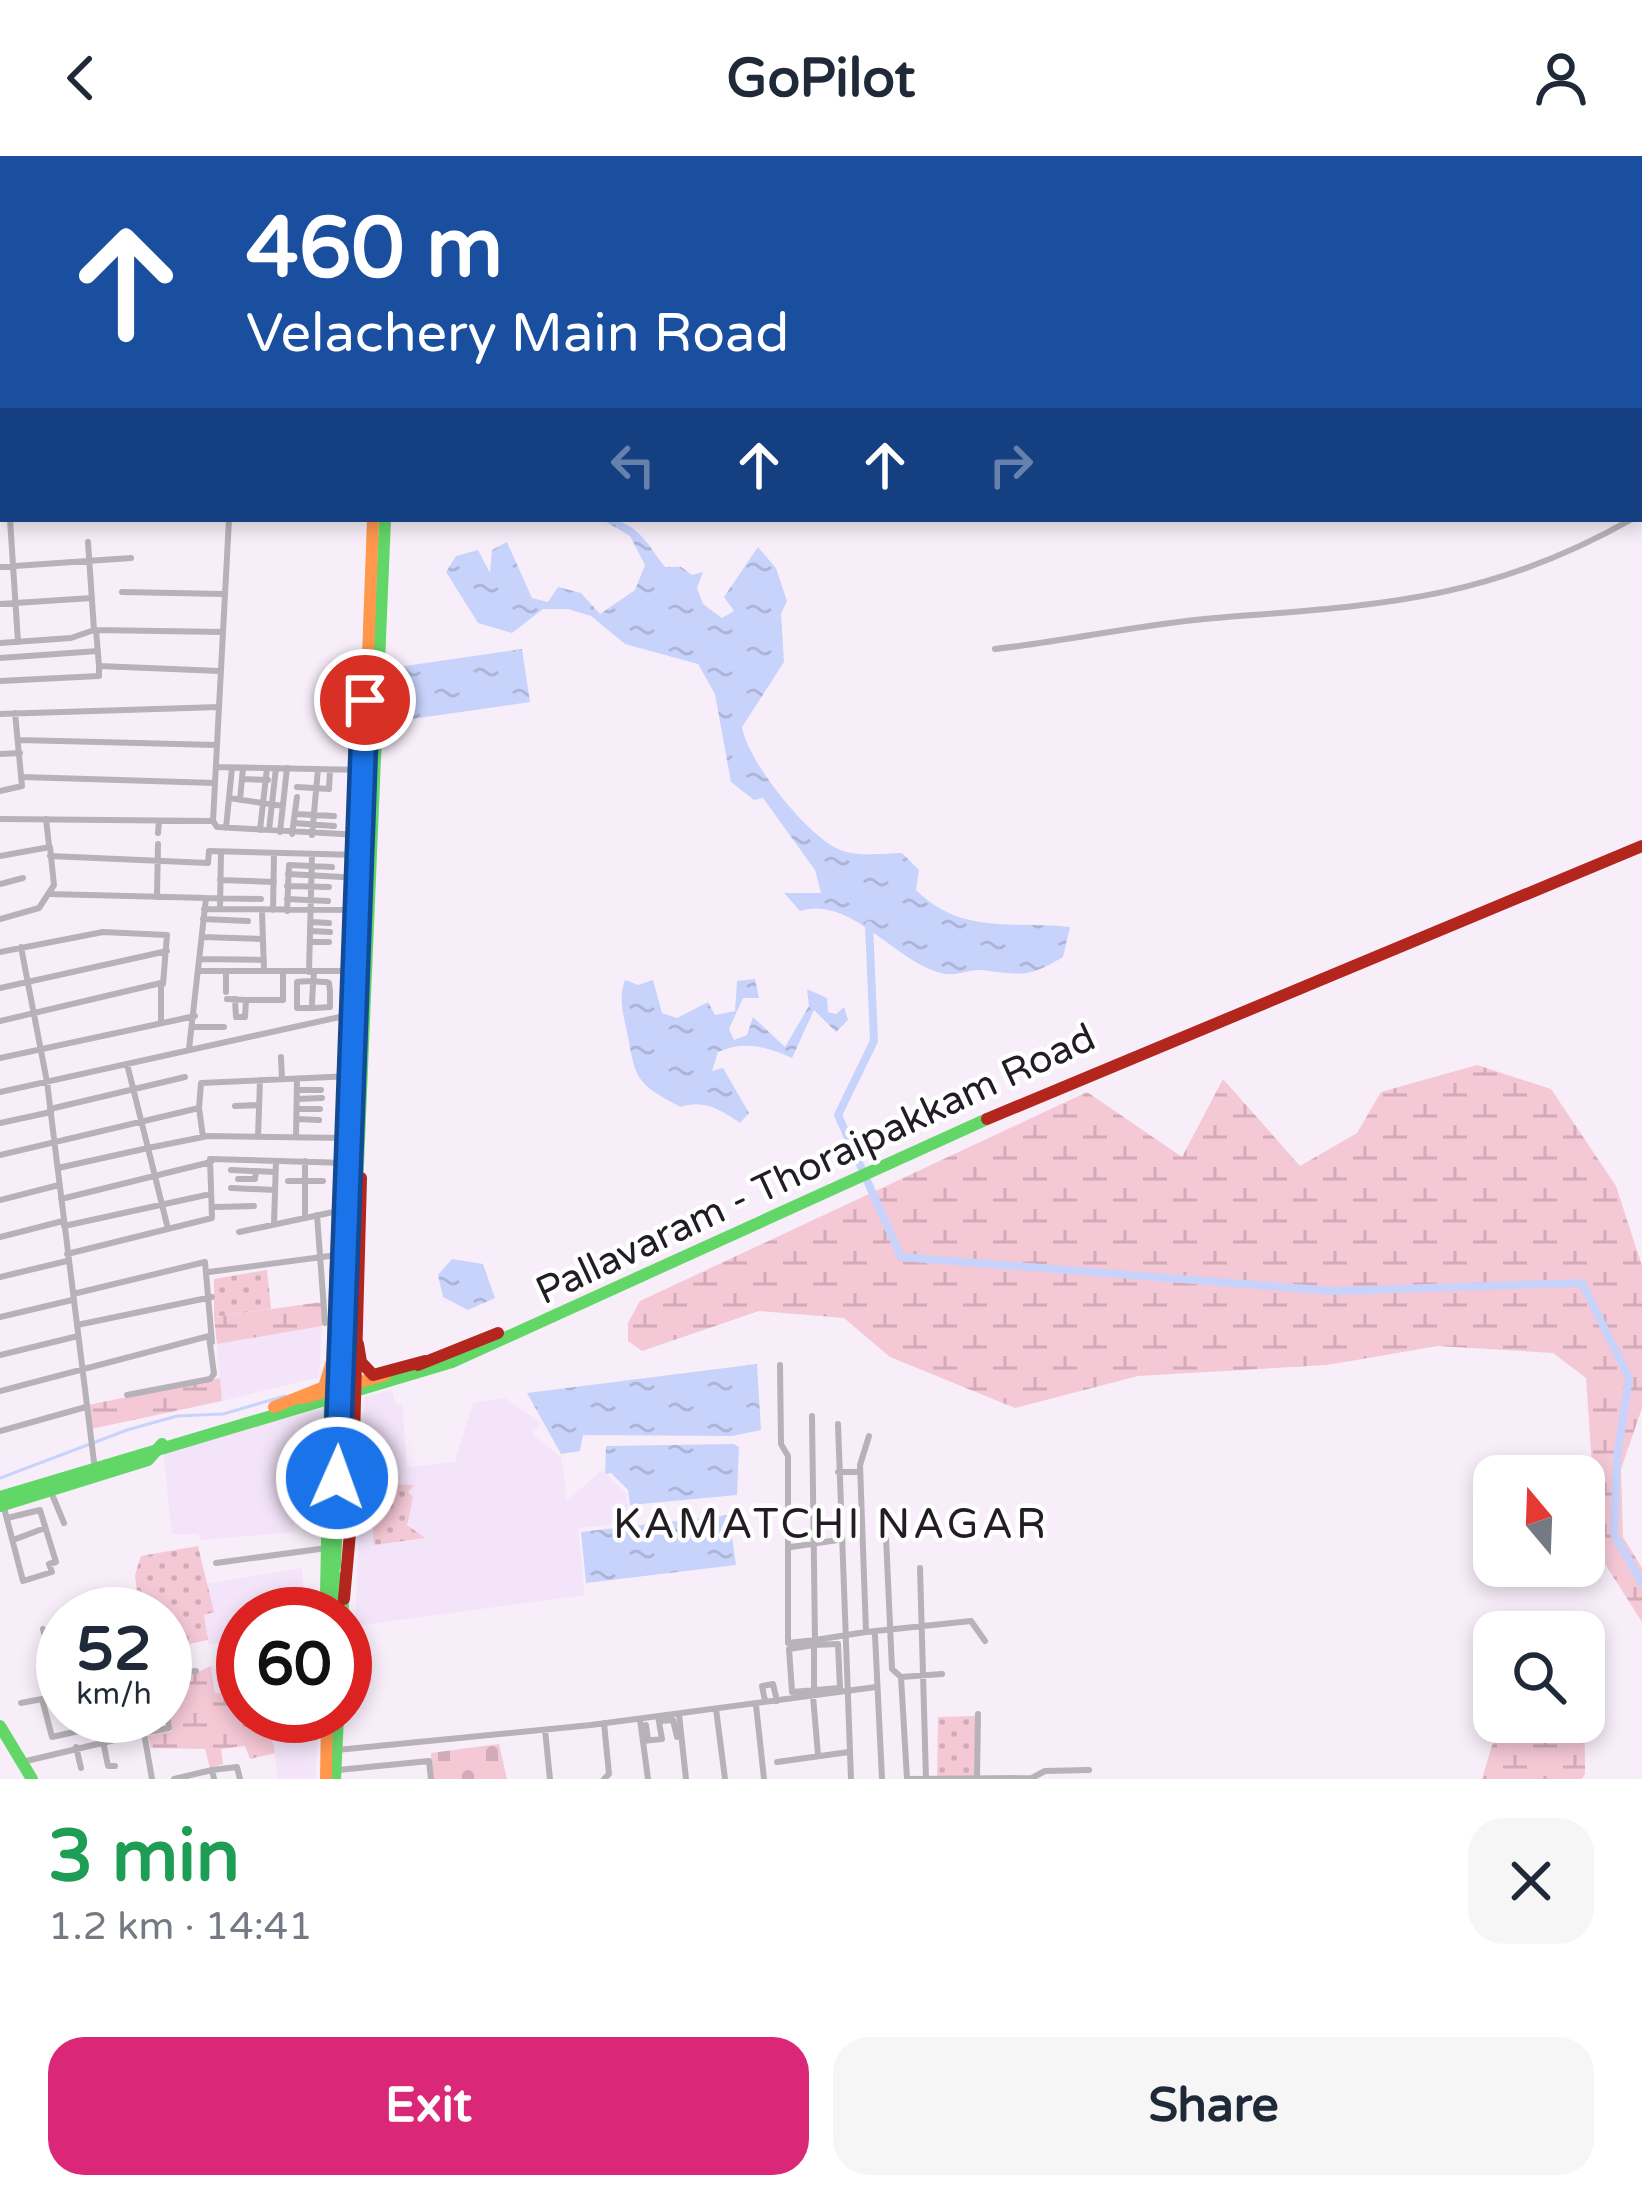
<!DOCTYPE html>
<meta charset="utf-8">
<style>
body{margin:0;font-family:"Varela Round",sans-serif;background:#f6f6f7;color:#1f2937;height:100vh;display:flex;flex-direction:column;font-size:45px;white-space:nowrap}
*{box-sizing:border-box;margin:0}
p{font-size:39px;color:#747a83}
.icon{flex:none;width:66px;height:66px;fill:none;stroke:currentColor;stroke-width:2;stroke-linecap:round;stroke-linejoin:round}
.map{position:relative;height:1623px;overflow:hidden}
.side{display:flex;flex-direction:column;background:#fff;flex:1}
.side>*{flex:none}
.guide{position:absolute;left:0px;top:0px;width:1644px;height:366px;box-shadow:0 6px 18px #0003;background:#1a4fa0;color:#fff;overflow:hidden}
.needle{width:78px;rotate:341deg}
.controls{position:absolute;left:1473px;top:1299px;display:grid;gap:24px}
.controls a{display:grid;place-items:center;width:132px;height:132px;border-radius:24px;background:#fff;box-shadow:0 6px 18px #0003;font-size:60px}
.speed{position:absolute;left:36px;top:1431px;display:flex;gap:24px;font-size:60px;font-weight:700;text-align:center}
.speed>*{display:grid;place-content:center;width:156px;height:156px;border-radius:50%;background:#fff;box-shadow:0 6px 18px #0003;line-height:1}
.speed small{font-size:30px;font-weight:400}
.speed .limit{border:18px solid #d22;background:#fff;color:#111}
.pin{position:absolute;display:grid;place-items:center;width:102px;height:102px;color:#fff;margin:-51px;border:6px solid #fff;border-radius:50%;box-shadow:0 3px 12px #0007}
.me{position:absolute;width:132px;margin:-66px;rotate:2deg;stroke-linejoin:round;filter:drop-shadow(0 0 9px #0008)}
.turn{display:flex;align-items:center;gap:42px;height:252px;padding:0 48px;font-size:54px}
.turn .icon{width:156px;height:156px;stroke-width:2.5}
.turn b{display:block;font-size:84px;line-height:102px}
.lanes{display:flex;align-items:center;height:114px;padding:0 48px;background:#0003;justify-content:center;gap:60px;direction:ltr}
.lanes .off{opacity:.35}
.round{display:grid;place-items:center;flex:none;width:126px;height:126px;border-radius:36px;background:#f6f6f7}
.overview{display:flex;align-items:center;justify-content:space-between;height:204px;padding:0 48px}
h1{font-size:72px;font-weight:700;line-height:90px;color:#1e9e55}
.cta{display:flex;gap:24px;margin-top:auto;padding:24px 48px}
.cta a{flex:1;height:138px;border-radius:36px;background:#db2777;color:#fff;font-size:48px;font-weight:700;line-height:138px;text-align:center}
.cta a+a{background:#f6f6f7;color:#1f2937}
header{display:flex;justify-content:space-between;align-items:center;height:156px;padding:0 48px;background:#fff;font-size:54px;font-weight:700}
.map>svg:first-child{display:block}
</style>
<header><svg class="icon" aria-label="back" viewBox="0 0 24 24"><path d="M15 5l-7 7 7 7"/></svg>GoPilot<svg class="icon" aria-label="person" viewBox="0 0 24 24"><circle cx="12" cy="8" r="4"/><path d="M4 21q1-7 8-7t8 7"/></svg></header>
<div class="map">
<svg width="1642" height="1623" viewBox="0 0 1642 1623">
<defs>
<pattern id="green-dots" width="8" height="8" patternUnits="userSpaceOnUse" patternTransform="scale(3)"><rect width="8" height="8" fill="#f5c8d6"/><path d="M2 2h.1M6 6h.1" fill="none" stroke="#d2abb8" stroke-width="1.8" stroke-linecap="round"/></pattern>
<pattern id="wetland-marsh" width="20" height="14" patternUnits="userSpaceOnUse" patternTransform="scale(3)"><rect width="20" height="14" fill="#f5c8d6"/><path d="M1 5h8M5 5V1M11 12h8M15 12V8" fill="none" stroke="#d2abb8"/></pattern>
<pattern id="cemetery-stones" width="16" height="16" patternUnits="userSpaceOnUse" patternTransform="scale(3)"><rect width="16" height="16" fill="#f5c8d6"/><path d="M2 7V4a2 2 0 0 1 4 0v3zM10 15v-3a2 2 0 0 1 4 0v3z" fill="#d2abb8"/></pattern>
<pattern id="water-ripples" width="26" height="14" patternUnits="userSpaceOnUse" patternTransform="scale(3)"><rect width="26" height="14" fill="#c8d3fb"/><path d="M2 4q2-2 4 0t4 0M15 11q2-2 4 0t4 0" fill="none" stroke="#acb5d7"/></pattern>
</defs>
<rect width="100%" height="100%" fill="#f7eefa"/>
<!-- built -->
<path fill="#f3e4f9" d="M322 1170 319 1221 222 1245 217 1188Z
M392 1234 396 1249H402L407 1311 455 1306 473 1247 505 1242 540 1267 532 1278 561 1301 567 1345 602 1314 625 1336 632 1366 578 1372 585 1439 355 1470 365 1241Z
M327 1252 326 1342 294 1344 295 1376 200 1384 198 1378H172L163 1293Z
M302 1412 304 1441 325 1440V1458H243V1539L216 1538 211 1510 227 1508 225 1486 209 1489 204 1458 213 1456 207 1428Z
M270 1560H320L315 1623H278Z"/>
<!-- green -->
<path fill="url(#green-dots)" d="M267 1114 271 1153 214 1161V1123Z
M386 1328 414 1329 408 1336 413 1341 407 1369 425 1382 374 1389 371 1343Z
M198 1390 214 1456 204 1459 208 1484 165 1493V1458H159L157 1446 139 1452 135 1419 141 1400Z
M977 1560V1622L937 1621 938 1561Z"/>
<!-- wetland -->
<path fill="url(#wetland-marsh)" d="M1477 909 1551 933 1616 1030 1642 1110V1252L1621 1313 1623 1381 1642 1412V1466L1598 1397 1586 1222 1553 1197 1438 1190 1327 1209 1138 1220 1015 1252 890 1201 844 1162 759 1155 642 1195 628 1185V1167L640 1145 1087 936 1182 1001 1223 923 1300 1010 1357 977 1381 936Z
M322 1146V1170L217 1188 214 1161Z
M220 1222 222 1245 91 1273 88 1249Z
M1584 1483 1585 1618 1582 1623H1482L1499 1566H1584Z
M211 1510 215 1537 243 1539V1560H267L275 1597 250 1603 245 1590 221 1593 223 1608 210 1612 205 1593 151 1592 148 1580 172 1575 167 1538 178 1534 179 1525Z"/>
<!-- cemetery -->
<path fill="url(#cemetery-stones)" d="M499 1588 507 1623H432L431 1597Z"/>
<!-- water -->
<path fill="url(#water-ripples)" d="M601 363C636 363 645 385 665 411H681L692 419 703 416 697 432 703 448 722 462 734 455 724 441 758 391 776 412 787 445 781 458 784 506 742 571C747 604 809 684 843 695 859 701 885 697 902 697L919 714 916 734C961 779 1013 765 1070 771L1063 801C1028 822 1022 819 982 814 970 813 956 820 945 818 897 809 851 738 800 755L784 737H821L815 714 763 642 754 644 731 626 715 538 698 508 625 488 591 460 568 453H543L512 477 478 467 446 416 456 400 478 394 490 417 492 394 507 386 532 442 548 446 558 431 581 437 600 458 635 434 645 409 630 380Z
M522 493 530 546 405 564 398 511Z
M755 823 759 842H743L729 873 734 884 747 879 753 861 785 891 809 850 807 833 827 842 828 856 836 858 844 851 848 864 836 876 814 854 792 902C768 891 744 884 718 896L712 915 723 912 749 957 740 967C721 954 704 943 681 951 632 926 636 921 626 871 622 853 619 841 625 824L638 829 653 824 662 857 677 862 708 846 715 859 735 855 737 825Z
M452 1103 483 1108 495 1142 468 1154 443 1141 438 1119Z
M757 1208 761 1274 732 1280 583 1279 580 1295 561 1298 527 1237Z
M734 1288 739 1291 737 1339 630 1349 628 1334 611 1317 605 1318 606 1290Z
M729 1359 736 1409 586 1427 581 1376Z"/>
<g fill="none" stroke-linecap="round" stroke-linejoin="round">
<!-- stream -->
<path stroke="#c8d3fb" stroke-width="3" d="M349 734 352 706
M346 811 349 761
M345 854 346 818
M0 1322 127 1274 177 1260 223 1258 285 1240"/>
<!-- river -->
<path stroke="#c8d3fb" stroke-width="8" d="M869 769 874 885 838 959 901 1101 1333 1135 1582 1127 1629 1222 1617 1301 1614 1378 1642 1427"/>
<!-- street -->
<path stroke="#b7b2b7" stroke-width="6" d="M39 0 40 3
M140 0 141 3
M253 0V3
M193 3 211 0
M332 3 358 0
M0 29 3 28
M0 69 3 68
M0 142 3 141
M0 180H3
M0 213H3
M0 247H3
M0 285H3
M0 325H3
M1641 358 1642 357
M0 361H3
M10 363 18 486
M88 386 94 474
M0 411 131 402
M122 436 224 438
M0 448 92 442
M96 474 99 510
M0 487 71 482 94 474 223 476
M995 493C1068 485 1142 468 1215 462 1377 449 1486 446 1632 363
M0 502 98 495
M0 525 99 520V510L220 515
M0 558 219 551 229 363
M19 584 217 589
M0 598 20 597
M216 611 362 614
M23 621 215 627
M242 623 268 624
M297 631 329 633 330 614
M0 635 22 630 15 557
M229 642 283 650
M240 644 243 612
M295 658 334 660
M0 663 213 665 217 671 359 679
M46 663 49 689
M213 665 219 551
M294 667 334 670
M226 672 232 612
M260 674 267 612
M269 674 276 612
M280 676 287 612
M158 677 159 665
M292 678 297 641
M312 679 318 613
M0 700 50 691 54 729 39 752 0 763
M50 700 208 707 209 695 360 699
M288 718 342 721
M220 724 274 726
M0 728 23 722
M287 730 329 731
M50 738 206 742 189 893
M157 741 158 688
M206 742 261 743
M287 743 328 745
M220 752 221 696
M204 753 357 754
M273 754 274 698
M262 755 264 815
M287 755 289 709 332 711
M203 763 248 765
M311 766 329 767
M311 775 330 776
M202 781 263 783
M310 786H329
M21 791 47 926 94 1306
M0 796 103 776 167 779 163 828
M201 803 264 804
M199 815H355
M309 816 312 699
M314 816C313 828 312 840 312 852H297V826C306 824 317 826 327 826L329 827 330 835
M0 832 167 795
M226 836V815
M227 843 246 844 245 861H236L235 843
M246 844H283V815
M314 852 330 851V835
M0 865 161 827V867
M192 871H224
M281 901 282 923
M0 902 195 860
M127 908 148 992 208 980 348 982
M297 934H321
M0 936 353 858
M297 943 322 942
M235 950 259 949
M199 952 203 981
M50 953 185 921
M297 953H320
M297 963 319 964
M0 967 51 956
M258 981 260 924
M296 981 297 923
M0 999 199 952 201 927 352 920
M58 1012 148 992 168 1073
M231 1014 275 1016
M238 1023H255L256 1015
M288 1025H323
M231 1032 275 1034
M61 1043 211 1006
M0 1044 59 1029
M215 1051 254 1050
M317 1059 325 1167
M305 1062V1005
M274 1067 276 1005
M64 1070 206 1039
M239 1076 338 1055
M0 1081 63 1065
M67 1098 212 1062 210 1003 347 1007
M209 1116 337 1099
M0 1121 67 1105
M73 1138 205 1106 212 1186
M0 1161 72 1144
M77 1169 212 1141
M0 1199 78 1180
M780 1209 781 1288 788 1300V1487L815 1484 812 1260
M0 1235 209 1180 214 1218 210 1223 127 1239
M838 1268 851 1623
M0 1275 86 1251
M838 1316H860
M51 1336 64 1367
M4 1352 23 1425 52 1416 49 1408 56 1406 40 1354 7 1362
M885 1359 892 1513 901 1521 942 1518
M13 1384 45 1372
M791 1391 838 1384
M216 1407 327 1392
M920 1412 926 1623
M102 1457 103 1458
M118 1457V1458
M43 1473 48 1492 63 1489
M866 1476 971 1465 985 1485
M875 1479 882 1623
M815 1484 866 1476 860 1309 869 1280
M814 1489 838 1488 840 1532 792 1536 789 1493 814 1489V1535L813 1540 818 1599
M165 1519 196 1515
M901 1521 907 1623
M42 1543 52 1581 79 1575
M765 1545 762 1530 773 1528 777 1545
M21 1547 63 1539
M756 1549 764 1623
M716 1553 725 1623
M679 1558 686 1623
M103 1560 104 1564
M640 1563 648 1623
M661 1565 673 1564 677 1581
M646 1569 648 1584
M545 1574 550 1623
M103 1585 108 1610H115
M643 1585 662 1583 658 1560
M76 1591 81 1612
M337 1594 591 1569 876 1531
M22 1606 144 1577 142 1560
M777 1606 849 1596
M212 1614 237 1611 240 1623
M338 1614 429 1605 431 1623
M977 1622 978 1558
M152 1623 144 1577 169 1572 165 1545
M174 1623 212 1614 214 1623
M604 1623 609 1618 604 1567
M908 1623 1032 1622 1045 1615 1089 1614"/>
<!-- fast -->
<path stroke="#63d668" stroke-width="12" d="M388 0V3
M0 113 3 112
M356 1056 385 363
M0 1341 452 1206 987 963
M0 1350 148 1304 162 1288
M342 1422 343 1458
M326 1438 330 1240
M329 1458 334 1410
M0 1570 32 1623
M335 1623 338 1560"/>
<!-- slow -->
<path stroke="#ff974d" stroke-width="12" d="M348 1047 373 363
M332 1210 338 1055 345 1024
M303 1242 385 1219
M274 1251 324 1231 333 1202
M326 1623 327 1560"/>
<!-- jam -->
<path stroke="#b3261e" stroke-width="12" d="M401 3 402 0
M987 963 1642 690
M358 1188 361 1206 373 1219 425 1205
M418 1209 498 1177
M344 1443 352 1355 361 1022"/>
<!-- fast-bridge -->
<path stroke="#63d668" stroke-width="14" d="M334 1410 347 1055"/>
</g>
<g fill="none" stroke-linecap="round" stroke-linejoin="round">
<defs>
<path id="route" d="M337 1322 365 544"/>
</defs>
<!-- route casing -->
<use href="#route" stroke="#114b97" stroke-width="30"/>
<!-- route -->
<use href="#route" stroke="#1a73e8" stroke-width="21"/>
</g>
<g text-anchor="middle" stroke-width="9" stroke-linejoin="round" paint-order="stroke">
<!-- street labels -->
<g font-size="39" fill="#221d24" stroke="#fff">
<text transform="translate(815 1007) rotate(-25)" y="14">Pallavaram - Thoraipakkam Road</text>
</g>
<!-- neighbourhood labels -->
<g font-size="42" letter-spacing="3" fill="#221d24" stroke="#fff">
<text x="831" y="1382">KAMATCHI NAGAR</text>
</g>
</g>
</svg>
<div class="controls">
<a><svg class="needle" viewBox="-14 -14 28 28"><path d="M0-13l5 13h-10z" fill="#e53935"/><path d="M0 13l5-13h-10z" fill="#747a83"/></svg></a>
<a><svg class="icon" aria-label="search" viewBox="0 0 24 24"><circle cx="10" cy="10" r="6"/><path d="M15 15l6 6"/></svg></a>
</div>
<div class="speed"><div>52<small>km/h</small></div><div class="limit">60</div></div>
<div class="pin" style="left:365px;top:544px;background:#d93025"><svg class="icon" aria-label="arrive" viewBox="0 0 24 24"><path d="M6 21V4h12l-3 4 3 4H6"/></svg></div>
<svg class="me" style="left:337px;top:1322px" viewBox="-20 -20 40 40"><circle r="17" fill="#1a73e8" stroke="#fff" stroke-width="3"/><path d="M0-11L8 9 0 5-8 9z" fill="#fff"/></svg>
<div class="guide">
<div class="turn"><svg class="icon" aria-label="ahead" viewBox="0 0 24 24"><path d="M12 20V5M6 11l6-6 6 6"/></svg><div><b>460 m</b>Velachery Main Road</div></div>
<div class="lanes"><svg class="icon off" aria-label="left" viewBox="0 0 24 24"><path d="M17 20v-9H6M10 6l-5 5 5 5"/></svg><svg class="icon" aria-label="ahead" viewBox="0 0 24 24"><path d="M12 20V5M6 11l6-6 6 6"/></svg><svg class="icon" aria-label="ahead" viewBox="0 0 24 24"><path d="M12 20V5M6 11l6-6 6 6"/></svg><svg class="icon off" aria-label="right" viewBox="0 0 24 24"><path d="M7 20v-9h11M14 6l5 5-5 5"/></svg></div>
</div>
</div>
<section class="side">
<div class="overview"><div><h1>3 min</h1><p>1.2 km · 14:41</p></div><a class="round"><svg class="icon" aria-label="close" viewBox="0 0 24 24"><path d="M6 6l12 12M18 6L6 18"/></svg></a></div>
<div class="cta"><a>Exit</a><a>Share</a></div>
</section>
